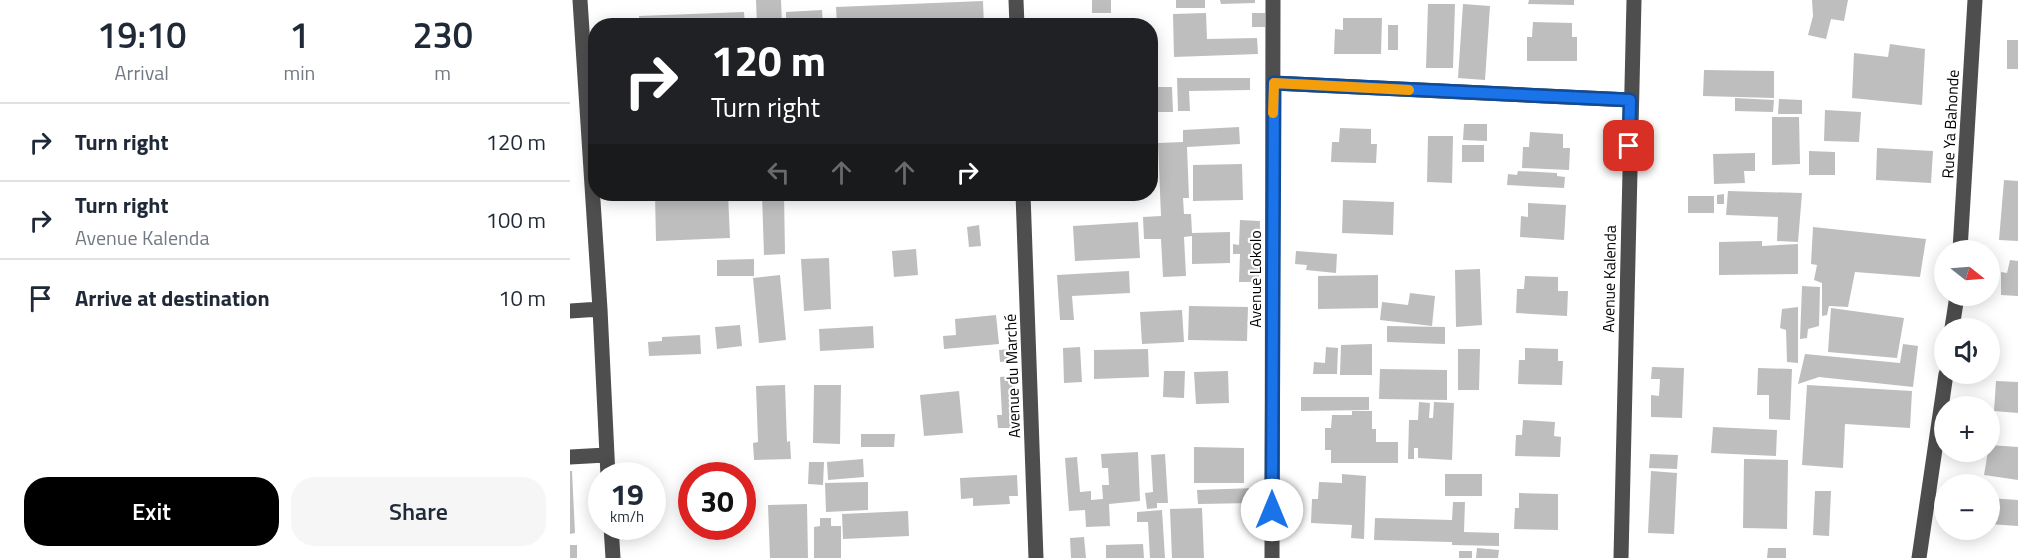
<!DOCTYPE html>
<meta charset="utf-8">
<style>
body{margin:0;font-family:"Titillium Web",sans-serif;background:#f6f6f7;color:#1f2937;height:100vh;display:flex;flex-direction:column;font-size:22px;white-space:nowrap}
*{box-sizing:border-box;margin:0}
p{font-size:20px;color:#747a83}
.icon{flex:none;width:33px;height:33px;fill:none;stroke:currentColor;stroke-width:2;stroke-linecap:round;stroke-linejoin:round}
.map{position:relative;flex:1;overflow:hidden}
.panel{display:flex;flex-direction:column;background:#fff;width:570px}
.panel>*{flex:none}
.banner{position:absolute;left:18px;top:18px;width:570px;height:183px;border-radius:24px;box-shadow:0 3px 15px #0003;background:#202124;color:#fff;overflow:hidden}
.needle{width:39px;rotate:107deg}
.fabs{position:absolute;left:1364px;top:240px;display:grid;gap:12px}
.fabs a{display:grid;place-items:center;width:66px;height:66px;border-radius:50%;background:#fff;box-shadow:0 3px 15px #0003;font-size:30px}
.speed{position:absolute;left:18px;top:462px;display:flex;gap:12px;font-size:30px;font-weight:700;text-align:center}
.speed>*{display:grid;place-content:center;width:78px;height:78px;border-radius:50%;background:#fff;box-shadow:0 3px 15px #0003;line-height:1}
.speed small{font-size:15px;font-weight:400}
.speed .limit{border:9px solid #d22;background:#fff;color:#111}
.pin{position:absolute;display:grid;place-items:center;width:51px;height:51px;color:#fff;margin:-26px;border-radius:12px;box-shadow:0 3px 9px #0006}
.me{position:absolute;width:66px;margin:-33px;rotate:0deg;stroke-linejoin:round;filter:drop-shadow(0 0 4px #0008)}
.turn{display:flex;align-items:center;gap:21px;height:126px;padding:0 24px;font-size:27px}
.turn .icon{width:78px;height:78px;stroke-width:2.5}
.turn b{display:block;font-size:42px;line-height:51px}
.lanes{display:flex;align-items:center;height:57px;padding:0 24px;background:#0003;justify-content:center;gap:30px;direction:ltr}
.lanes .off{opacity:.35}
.eta{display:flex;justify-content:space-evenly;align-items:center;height:102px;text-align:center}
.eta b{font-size:36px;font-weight:600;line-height:42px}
.primary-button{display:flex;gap:12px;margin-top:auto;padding:12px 24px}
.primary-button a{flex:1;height:69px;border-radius:24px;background:#000;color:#fff;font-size:24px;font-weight:600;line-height:69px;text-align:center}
.primary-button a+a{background:#f6f6f7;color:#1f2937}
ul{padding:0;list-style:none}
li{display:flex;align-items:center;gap:18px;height:78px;padding:0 24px;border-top:2px solid #e0e1e3}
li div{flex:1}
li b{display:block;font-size:22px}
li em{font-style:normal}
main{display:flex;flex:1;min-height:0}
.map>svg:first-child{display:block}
</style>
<main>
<section class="panel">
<div class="eta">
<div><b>19:10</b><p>Arrival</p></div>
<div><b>1</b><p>min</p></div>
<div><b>230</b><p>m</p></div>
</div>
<ul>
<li><svg class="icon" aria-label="right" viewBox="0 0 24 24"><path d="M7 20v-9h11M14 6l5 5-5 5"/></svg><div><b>Turn right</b></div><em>120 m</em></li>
<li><svg class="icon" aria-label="right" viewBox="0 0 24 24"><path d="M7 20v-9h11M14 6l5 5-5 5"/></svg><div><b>Turn right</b><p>Avenue Kalenda</p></div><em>100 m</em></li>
<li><svg class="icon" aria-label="arrive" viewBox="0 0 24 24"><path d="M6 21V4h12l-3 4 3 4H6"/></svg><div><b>Arrive at destination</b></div><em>10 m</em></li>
</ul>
<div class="primary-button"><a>Exit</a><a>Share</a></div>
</section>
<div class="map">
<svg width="1448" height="558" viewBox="0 0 1448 558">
<rect width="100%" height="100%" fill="#fff"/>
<!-- building -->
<path fill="#bebebe" d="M186 0H211L212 26H187Z
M522 0H541V13H522Z
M606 0H635V8H606Z
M650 0H685V3L651 4Z
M959 0H1004V5L958 4Z
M1242 0H1278L1274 21 1261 19 1256 39 1238 35 1243 16Z
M413 1 414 26H267L266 7Z
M858 4H885L883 68H856Z
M893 4 920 6 915 80 888 78Z
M252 10 253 26H216V12Z
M174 12 175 26H69V16Z
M636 13 637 39 687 38 688 54 604 57 603 14Z
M682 13H695V27H682Z
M773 18H812L811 54H764L765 29 773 30Z
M963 22 1002 23V37H1007V61H957V37H962Z
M818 25H828V50H818Z
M1437 40H1448V69H1437Z
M1320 44 1355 49 1352 105 1282 98 1284 53 1318 57Z
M1134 70 1204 71V98L1133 96Z
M607 78H680V90L619 91 620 111H608Z
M587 87H602L603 112H587Z
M1165 98 1204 100 1203 112 1165 111Z
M1209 99 1232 100V114H1208Z
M1255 110 1291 112 1289 142 1254 141Z
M1202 117H1229L1230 164 1202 165Z
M894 124H917V141L893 140Z
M669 127 670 144 617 147 619 198H613L614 214H621L622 233 660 232V263L622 264V236L614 237 616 276 593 277 591 239H574L573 217 591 216 588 143 613 142V130Z
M770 128 801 129V144H807L806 163 761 162 762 142H769Z
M960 132 993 134V148H1000L999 170 952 168 953 147H959Z
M858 136H883L882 183 857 182Z
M892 145H914V162H892Z
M1307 148 1363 151 1361 183 1306 180Z
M1239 151 1265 152V175H1239Z
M1185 153V171H1174L1175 183 1144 184 1143 154Z
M580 156H582L583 180H580Z
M672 164 673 200 623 201V165Z
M948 171 987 173V176L995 177 994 188 937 185 938 174 947 175Z
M1434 180 1448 181V241L1429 240Z
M1158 191 1232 193 1228 242 1207 241 1208 217 1156 215Z
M85 194H158L160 238 86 241Z
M192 194H214L215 254 194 255Z
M1154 194V204H1147V195Z
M1118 196H1144V213H1118Z
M773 200 824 202 823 235 772 233Z
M958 203 996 205 994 240 950 237 951 216 958 217Z
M670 220 690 221 689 282H669L670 254H663V244L669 245Z
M568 222 570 258 505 261 503 226Z
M409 225 411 246 399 247 397 227Z
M1243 227 1356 239 1350 277 1285 272 1278 307 1259 306 1257 315 1252 316V283L1244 280 1247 265 1241 264Z
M1192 241V246L1228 244V274L1149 275V242Z
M346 249 348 275 324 277 322 251Z
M726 251 767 254 766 273 736 270 737 265 725 264Z
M259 258 261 309 234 311 231 259Z
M184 259V276H147V260Z
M1440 260 1448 261V296L1431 295V272L1437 273Z
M910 269 912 325 886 327 885 270Z
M559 271 560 293 502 296 504 320H490L487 275Z
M210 275 216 340 189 343 183 278Z
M808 275V308L748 309V276Z
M955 276 988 277V291H998L997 316 946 313 947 289H954Z
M1232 286 1250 287 1249 326 1238 329 1237 338 1230 339Z
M840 293 865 296 862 326 810 320 812 302 838 305Z
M619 306 678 307 677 341 618 340Z
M1228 307V363L1217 362 1216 330 1210 328 1212 309Z
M1261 308 1334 318 1327 358 1258 352Z
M612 310 614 342 572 344 570 312Z
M426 315 429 344 374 349 373 336 386 335 385 319Z
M170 325 172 346 147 349 145 327Z
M303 326 304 348 250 351 249 329Z
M817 326 875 327V344L817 342Z
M130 335 131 354 79 356 78 342 92 341V337Z
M802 344V375H770L771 345Z
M1333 344 1348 346 1343 387 1249 377 1228 384 1235 354 1330 363Z
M510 347 512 382 494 383 493 348Z
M756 347 768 348 767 374H743L744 362 755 363Z
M955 348 988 349V361H993L992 385 948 384 949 360H955Z
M440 349 441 361 430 362 429 350Z
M578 349 579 377 524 379V350Z
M888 349H910L909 390H888Z
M1082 367 1114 368 1112 418 1081 417V395L1089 396 1090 379H1081Z
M1188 368 1222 369 1220 420 1199 419V395H1187Z
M810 369 877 370V400L809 399Z
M594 371H615L614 398 593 397Z
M658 371 659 403 626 404 624 372Z
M442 376 445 428H428L427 415H432L430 377Z
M1426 381 1448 382V413L1424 411Z
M215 385 217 442 220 441 221 459 184 460 183 443 188 442 186 386Z
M244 385H271L270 444 243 443Z
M1237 385 1342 391 1340 428 1275 424 1273 468 1232 465Z
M389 391 393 433 354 436 350 395Z
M731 397H799V410L731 411Z
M849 402 860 403 859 418H863L864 402 884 403 882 460 848 458V448H844V459H838L839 420H848Z
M782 411H802V429H806V442H828V463H761V450H755V428H761L762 415H782Z
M953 420 985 422 984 436 991 437 990 457 945 456 946 435H952Z
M1143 427 1207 430 1206 456 1141 453Z
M291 434H325L324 447H291Z
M1419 445 1448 447V480L1414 475Z
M624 447 674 448V483H624Z
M568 452 570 501 539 504 540 526 516 527 515 510 499 511 495 458 507 457 510 492 521 491V500L533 499 532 485H539L538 468H532L531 454Z
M595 454 598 503H587V508L577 509 575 493 583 492 581 455Z
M1080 454 1108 455 1107 469 1079 468Z
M293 459 294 477 258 480 257 462Z
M1174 459 1218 460 1217 529 1173 528Z
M239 462H254L253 485 238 484Z
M0 471H2L5 533 0 534Z
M1081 471 1107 473 1104 534 1078 533Z
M772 474 796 476 794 539 781 538 782 525 741 523 742 499H748L749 482 772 483Z
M875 474H912V496H875Z
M447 475 448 496H439L440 504 403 506V498L391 499 390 478Z
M298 482V510L256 512 255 483Z
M684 488V503L628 504 627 490Z
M1245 491H1261L1259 536 1243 535Z
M949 493 988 494V530L944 529 945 508H949Z
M1419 498 1448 500V526L1419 524Z
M883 502H895L894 532 929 533V546L882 545V542L804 540 805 518 882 520Z
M237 504 238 558H200L198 505Z
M632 508 634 558H602L600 509Z
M592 510 595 558H580L578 522H567V512Z
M338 511 339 536 273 539 272 514Z
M250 518H261V526H271V558H244V527L250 526Z
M514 537 516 558H501L500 538Z
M573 544 574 558H536V545Z
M0 545H7V558H0Z
M907 548 929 550 928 558H906Z
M1198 548H1216V558H1197Z
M889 551H902V558H889Z"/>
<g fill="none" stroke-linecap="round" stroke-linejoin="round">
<!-- minor -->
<path stroke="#4e4e4e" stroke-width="15" d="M10 0 30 309 38 476
M446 0 447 26
M703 83 1060 100
M453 194 466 558
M1390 250 1405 0
M0 311 30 309
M1382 328 1387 296
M0 457 36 455
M41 526 43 558
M702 558 703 0
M1051 558 1064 0
M1349 558 1376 374"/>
</g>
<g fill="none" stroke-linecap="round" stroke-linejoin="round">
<defs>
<path id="route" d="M702 510 704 83 1060 100 1059 146"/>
</defs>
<!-- route casing -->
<use href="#route" stroke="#114b97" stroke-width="15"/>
<!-- route -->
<use href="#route" stroke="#1a73e8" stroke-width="10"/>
<!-- slow -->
<path stroke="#f59e0b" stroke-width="10" d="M703 113 704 83 839 90"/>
</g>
<g text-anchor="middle" stroke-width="4.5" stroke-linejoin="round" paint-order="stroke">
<!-- street labels -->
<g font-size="16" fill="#000" stroke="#fff">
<text transform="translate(1380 124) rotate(-87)" y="6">Rue Ya Bahonde</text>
<text transform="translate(685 279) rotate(-90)" y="6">Avenue Lokolo</text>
<text transform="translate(1039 279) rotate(-89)" y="6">Avenue Kalenda</text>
<text transform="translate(442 376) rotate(-92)" y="6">Avenue du Marché</text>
</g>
</g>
</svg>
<div class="fabs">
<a><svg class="needle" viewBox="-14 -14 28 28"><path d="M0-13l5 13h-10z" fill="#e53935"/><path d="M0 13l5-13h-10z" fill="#747a83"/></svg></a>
<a><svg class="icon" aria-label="sound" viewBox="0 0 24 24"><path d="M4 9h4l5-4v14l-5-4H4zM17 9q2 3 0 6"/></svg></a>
<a>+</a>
<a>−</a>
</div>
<div class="speed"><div>19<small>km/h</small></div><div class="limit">30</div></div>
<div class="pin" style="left:1059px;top:146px;background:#d93025"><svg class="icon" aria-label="arrive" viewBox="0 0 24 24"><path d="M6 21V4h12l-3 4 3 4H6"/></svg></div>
<svg class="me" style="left:702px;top:510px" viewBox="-20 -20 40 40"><circle r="19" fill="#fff"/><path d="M0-13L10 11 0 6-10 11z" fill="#1a73e8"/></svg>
<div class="banner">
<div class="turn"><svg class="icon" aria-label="right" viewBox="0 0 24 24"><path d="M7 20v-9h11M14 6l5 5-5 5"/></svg><div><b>120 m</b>Turn right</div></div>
<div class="lanes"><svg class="icon off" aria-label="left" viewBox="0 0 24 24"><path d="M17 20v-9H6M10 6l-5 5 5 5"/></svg><svg class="icon off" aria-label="ahead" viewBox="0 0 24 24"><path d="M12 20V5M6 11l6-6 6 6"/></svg><svg class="icon off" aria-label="ahead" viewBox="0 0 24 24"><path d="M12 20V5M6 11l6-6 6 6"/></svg><svg class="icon" aria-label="right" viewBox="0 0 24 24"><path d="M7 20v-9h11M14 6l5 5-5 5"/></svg></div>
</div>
</div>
</main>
